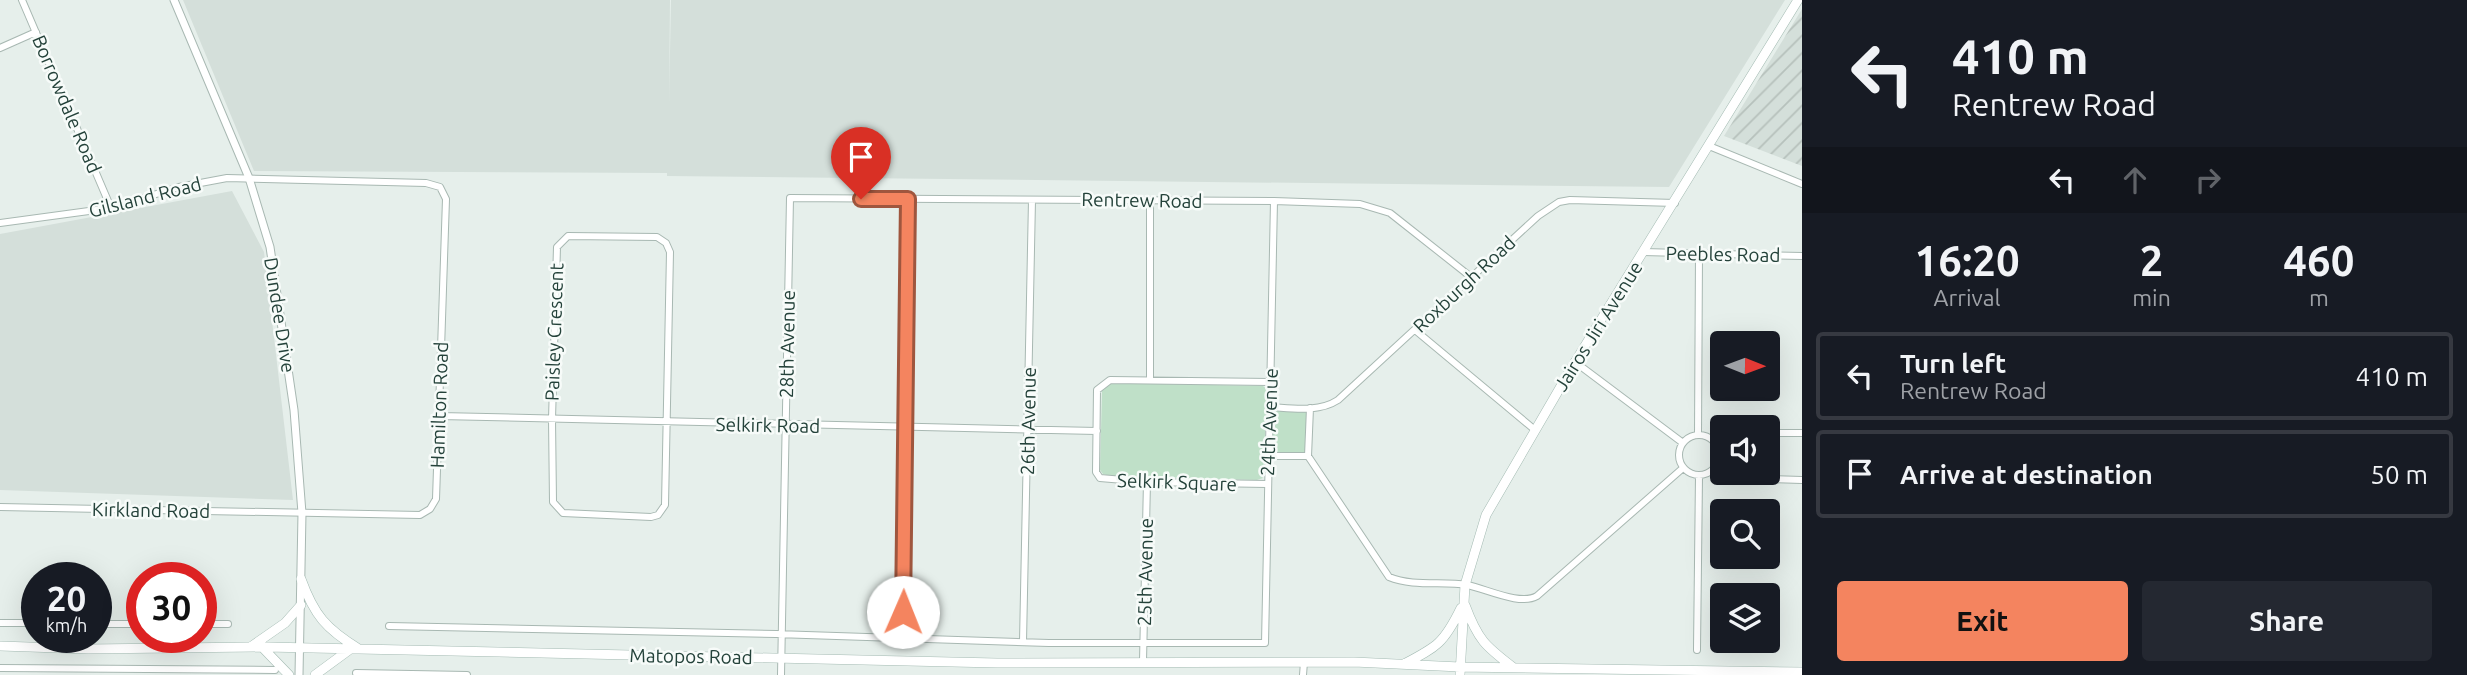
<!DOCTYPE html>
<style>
body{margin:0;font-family:Ubuntu,sans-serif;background:#242831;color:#f1f3f6;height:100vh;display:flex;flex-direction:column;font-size:26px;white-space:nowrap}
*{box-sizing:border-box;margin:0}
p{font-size:23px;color:#9ea1a6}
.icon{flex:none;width:38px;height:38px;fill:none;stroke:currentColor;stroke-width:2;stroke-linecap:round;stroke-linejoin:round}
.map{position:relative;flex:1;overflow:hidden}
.details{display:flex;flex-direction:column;background:#171b24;width:665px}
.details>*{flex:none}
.guide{background:#171b24;color:#f1f3f6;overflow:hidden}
.needle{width:46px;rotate:91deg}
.tools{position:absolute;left:1710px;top:331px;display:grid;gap:14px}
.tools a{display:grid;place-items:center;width:70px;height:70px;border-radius:7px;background:#171b24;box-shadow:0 7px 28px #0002;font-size:35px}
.speed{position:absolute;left:21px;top:562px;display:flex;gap:14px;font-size:35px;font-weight:700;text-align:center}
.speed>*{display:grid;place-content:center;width:91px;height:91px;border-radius:50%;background:#171b24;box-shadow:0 7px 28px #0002;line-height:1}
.speed small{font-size:18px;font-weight:400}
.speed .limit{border:10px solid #d22;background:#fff;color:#111}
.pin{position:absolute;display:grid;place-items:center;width:60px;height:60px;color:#fff;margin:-72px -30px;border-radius:50% 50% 50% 0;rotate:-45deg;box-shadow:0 0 7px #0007}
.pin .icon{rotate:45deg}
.me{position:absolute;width:77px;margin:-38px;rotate:1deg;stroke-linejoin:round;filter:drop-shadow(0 0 5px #0008)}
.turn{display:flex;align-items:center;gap:24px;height:147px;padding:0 35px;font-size:32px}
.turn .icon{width:91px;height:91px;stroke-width:2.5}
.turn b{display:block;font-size:49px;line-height:60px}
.lanes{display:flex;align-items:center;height:66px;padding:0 35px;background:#0003;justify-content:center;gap:35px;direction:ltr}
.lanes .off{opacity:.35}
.eta{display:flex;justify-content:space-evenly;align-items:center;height:119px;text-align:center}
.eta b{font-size:42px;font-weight:700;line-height:49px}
.cta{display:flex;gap:14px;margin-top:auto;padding:14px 35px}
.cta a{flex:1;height:80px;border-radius:7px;background:#f4845f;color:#111;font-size:28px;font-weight:700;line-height:80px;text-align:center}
.cta a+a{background:#242831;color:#f1f3f6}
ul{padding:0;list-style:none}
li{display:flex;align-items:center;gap:21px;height:88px;margin:0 14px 10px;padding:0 21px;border:4px solid #363941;border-radius:7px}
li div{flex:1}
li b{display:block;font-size:26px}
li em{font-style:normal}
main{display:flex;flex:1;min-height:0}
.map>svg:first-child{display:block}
</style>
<main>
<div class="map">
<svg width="1802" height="675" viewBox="0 0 1802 675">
<defs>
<pattern id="industrial-furrows" width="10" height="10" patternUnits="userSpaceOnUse" patternTransform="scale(1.75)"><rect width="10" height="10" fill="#d4dfda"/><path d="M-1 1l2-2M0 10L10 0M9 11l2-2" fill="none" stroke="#b6c1bc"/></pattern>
</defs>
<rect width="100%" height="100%" fill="#e6efeb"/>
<!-- built -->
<path fill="#d4dfda" d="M183 0H670L669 103 671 0H1785L1669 187 667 176V173L254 171Z
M232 191 264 252 293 500 0 490V234Z"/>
<!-- industrial -->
<path fill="url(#industrial-furrows)" d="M1802 9V166L1724 136Z"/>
<!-- green -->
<path fill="#bfe0c8" d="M1111 383 1263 386 1267 389 1263 478 1257 480 1110 476 1103 474 1100 470 1102 391Z
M1272 410 1307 411 1306 453 1271 452Z"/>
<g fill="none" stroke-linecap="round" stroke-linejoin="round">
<defs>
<path id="minor" d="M22 0 111 208
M0 48 36 32
M1709 146 1802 184
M0 223 111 208 179 187 227 178 426 183 440 187 446 199 436 499 430 509 420 515 0 507
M568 236 657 237 666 243 670 252 665 505 658 515 651 517 563 513 553 502 552 419 557 247Z
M1643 252 1802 256
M1415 330 1535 430
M1575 362 1683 443
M1150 379V201
M1269 407C1291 408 1318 413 1338 400L1538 216 1559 202 1570 200 1675 203
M440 416 1097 431
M1768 433H1802
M1679 455a20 20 0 1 1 40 0a20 20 0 1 1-40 0Z
M1698 435 1699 254
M1711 439 1722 435
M1268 456H1308L1389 577C1413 587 1443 581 1467 585 1487 589 1520 606 1537 596L1683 468
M1308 456 1310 408
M1713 469 1730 478 1802 480
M1267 484 1147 482 1100 478 1096 472 1097 390 1110 380 1270 382
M0 623H37
M96 624H142
M201 624H228
M389 626 776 634 1049 643H1265L1274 201
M902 638 908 199
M1023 642 1032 200
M1697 650 1699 476
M1143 661 1147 482
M0 668 275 670
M356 673 467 675
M781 675 790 198 1274 201 1360 204 1390 213 1471 277
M1303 675 1304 662"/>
<path id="tertiary" d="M174 0 249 178 270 247 294 410 302 513 299 675"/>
<path id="secondary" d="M301 579C314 615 326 629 359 649
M1465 605C1478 640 1485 646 1514 668
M0 646 88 649 266 647 997 663 1354 662 1460 667 1802 672
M252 646 285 623 301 605
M262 647 289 675
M1404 664C1437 647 1444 643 1461 608
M315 675 349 650
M1460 675 1465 585 1486 515 1575 362 1798 0"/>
</defs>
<!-- minor casing -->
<use href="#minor" stroke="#a8b8b2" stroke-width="8"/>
<!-- tertiary casing -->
<use href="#tertiary" stroke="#a8b8b2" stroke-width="9"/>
<!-- secondary casing -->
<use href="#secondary" stroke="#a4bbb3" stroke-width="10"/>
<!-- minor -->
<use href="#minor" stroke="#fff" stroke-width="6"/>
<!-- tertiary -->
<use href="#tertiary" stroke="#fff" stroke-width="7"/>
<!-- secondary -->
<use href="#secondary" stroke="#fff" stroke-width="9"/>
</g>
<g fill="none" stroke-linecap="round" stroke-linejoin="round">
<defs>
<path id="route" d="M861 199H908L903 612"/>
</defs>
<!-- route casing -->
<use href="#route" stroke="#9f563e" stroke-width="18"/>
<!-- route -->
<use href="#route" stroke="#f4845f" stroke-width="12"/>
</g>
<g text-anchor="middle" stroke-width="5" stroke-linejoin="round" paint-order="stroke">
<!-- street labels -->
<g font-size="19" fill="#24423a" stroke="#f7fbf9">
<text transform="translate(67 104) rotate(67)" y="7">Borrowdale Road</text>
<text transform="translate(145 197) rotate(-14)" y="7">Gilsland Road</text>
<text transform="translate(1142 200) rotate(1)" y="7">Rentrew Road</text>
<text transform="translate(1723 254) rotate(1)" y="7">Peebles Road</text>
<text transform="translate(1464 284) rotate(-43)" y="7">Roxburgh Road</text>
<text transform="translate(280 315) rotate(81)" y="7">Dundee Drive</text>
<text transform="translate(1598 326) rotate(-58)" y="7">Jairos Jiri Avenue</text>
<text transform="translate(554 332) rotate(-88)" y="7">Paisley Crescent</text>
<text transform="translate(787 344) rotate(-89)" y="7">28th Avenue</text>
<text transform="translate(439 405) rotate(-88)" y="7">Hamilton Road</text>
<text transform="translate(1028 421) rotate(-89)" y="7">26th Avenue</text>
<text transform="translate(1269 422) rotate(-88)" y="7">24th Avenue</text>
<text transform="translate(768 425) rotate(1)" y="7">Selkirk Road</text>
<text transform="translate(1177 482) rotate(2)" y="7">Selkirk Square</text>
<text transform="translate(151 510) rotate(1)" y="7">Kirkland Road</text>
<text transform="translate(1145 572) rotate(-89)" y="7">25th Avenue</text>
<text transform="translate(691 656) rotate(1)" y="7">Matopos Road</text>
</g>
</g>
</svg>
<div class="tools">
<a><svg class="needle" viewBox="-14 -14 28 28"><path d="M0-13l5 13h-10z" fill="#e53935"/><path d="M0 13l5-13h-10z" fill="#9ea1a6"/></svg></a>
<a><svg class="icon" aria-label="sound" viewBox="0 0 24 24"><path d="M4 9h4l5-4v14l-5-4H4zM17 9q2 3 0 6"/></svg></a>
<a><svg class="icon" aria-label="search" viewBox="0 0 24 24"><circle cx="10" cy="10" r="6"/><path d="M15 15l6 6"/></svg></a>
<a><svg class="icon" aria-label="layers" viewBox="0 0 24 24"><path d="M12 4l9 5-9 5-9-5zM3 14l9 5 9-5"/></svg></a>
</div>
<div class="speed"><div>20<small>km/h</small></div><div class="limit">30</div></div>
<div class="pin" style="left:861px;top:199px;background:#d93025"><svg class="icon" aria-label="arrive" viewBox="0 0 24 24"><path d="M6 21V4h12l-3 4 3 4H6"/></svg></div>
<svg class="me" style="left:903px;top:612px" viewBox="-20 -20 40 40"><circle r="19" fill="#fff"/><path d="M0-13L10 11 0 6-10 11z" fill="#f4845f"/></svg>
</div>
<section class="details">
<div class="guide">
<div class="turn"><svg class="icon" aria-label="left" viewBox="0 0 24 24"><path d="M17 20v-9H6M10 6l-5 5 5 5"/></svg><div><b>410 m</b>Rentrew Road</div></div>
<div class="lanes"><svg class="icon" aria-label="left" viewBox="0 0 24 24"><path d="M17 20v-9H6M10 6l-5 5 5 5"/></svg><svg class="icon off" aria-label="ahead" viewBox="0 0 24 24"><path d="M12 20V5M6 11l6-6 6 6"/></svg><svg class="icon off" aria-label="right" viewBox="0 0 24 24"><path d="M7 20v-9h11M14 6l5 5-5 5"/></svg></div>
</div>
<div class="eta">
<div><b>16:20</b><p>Arrival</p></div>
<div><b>2</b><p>min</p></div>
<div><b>460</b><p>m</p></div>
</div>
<ul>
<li><svg class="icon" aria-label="left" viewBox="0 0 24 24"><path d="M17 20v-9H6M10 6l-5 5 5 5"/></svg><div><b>Turn left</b><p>Rentrew Road</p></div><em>410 m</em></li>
<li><svg class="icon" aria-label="arrive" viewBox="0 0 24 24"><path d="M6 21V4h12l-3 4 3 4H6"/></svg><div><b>Arrive at destination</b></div><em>50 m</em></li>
</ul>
<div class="cta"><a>Exit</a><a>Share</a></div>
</section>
</main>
